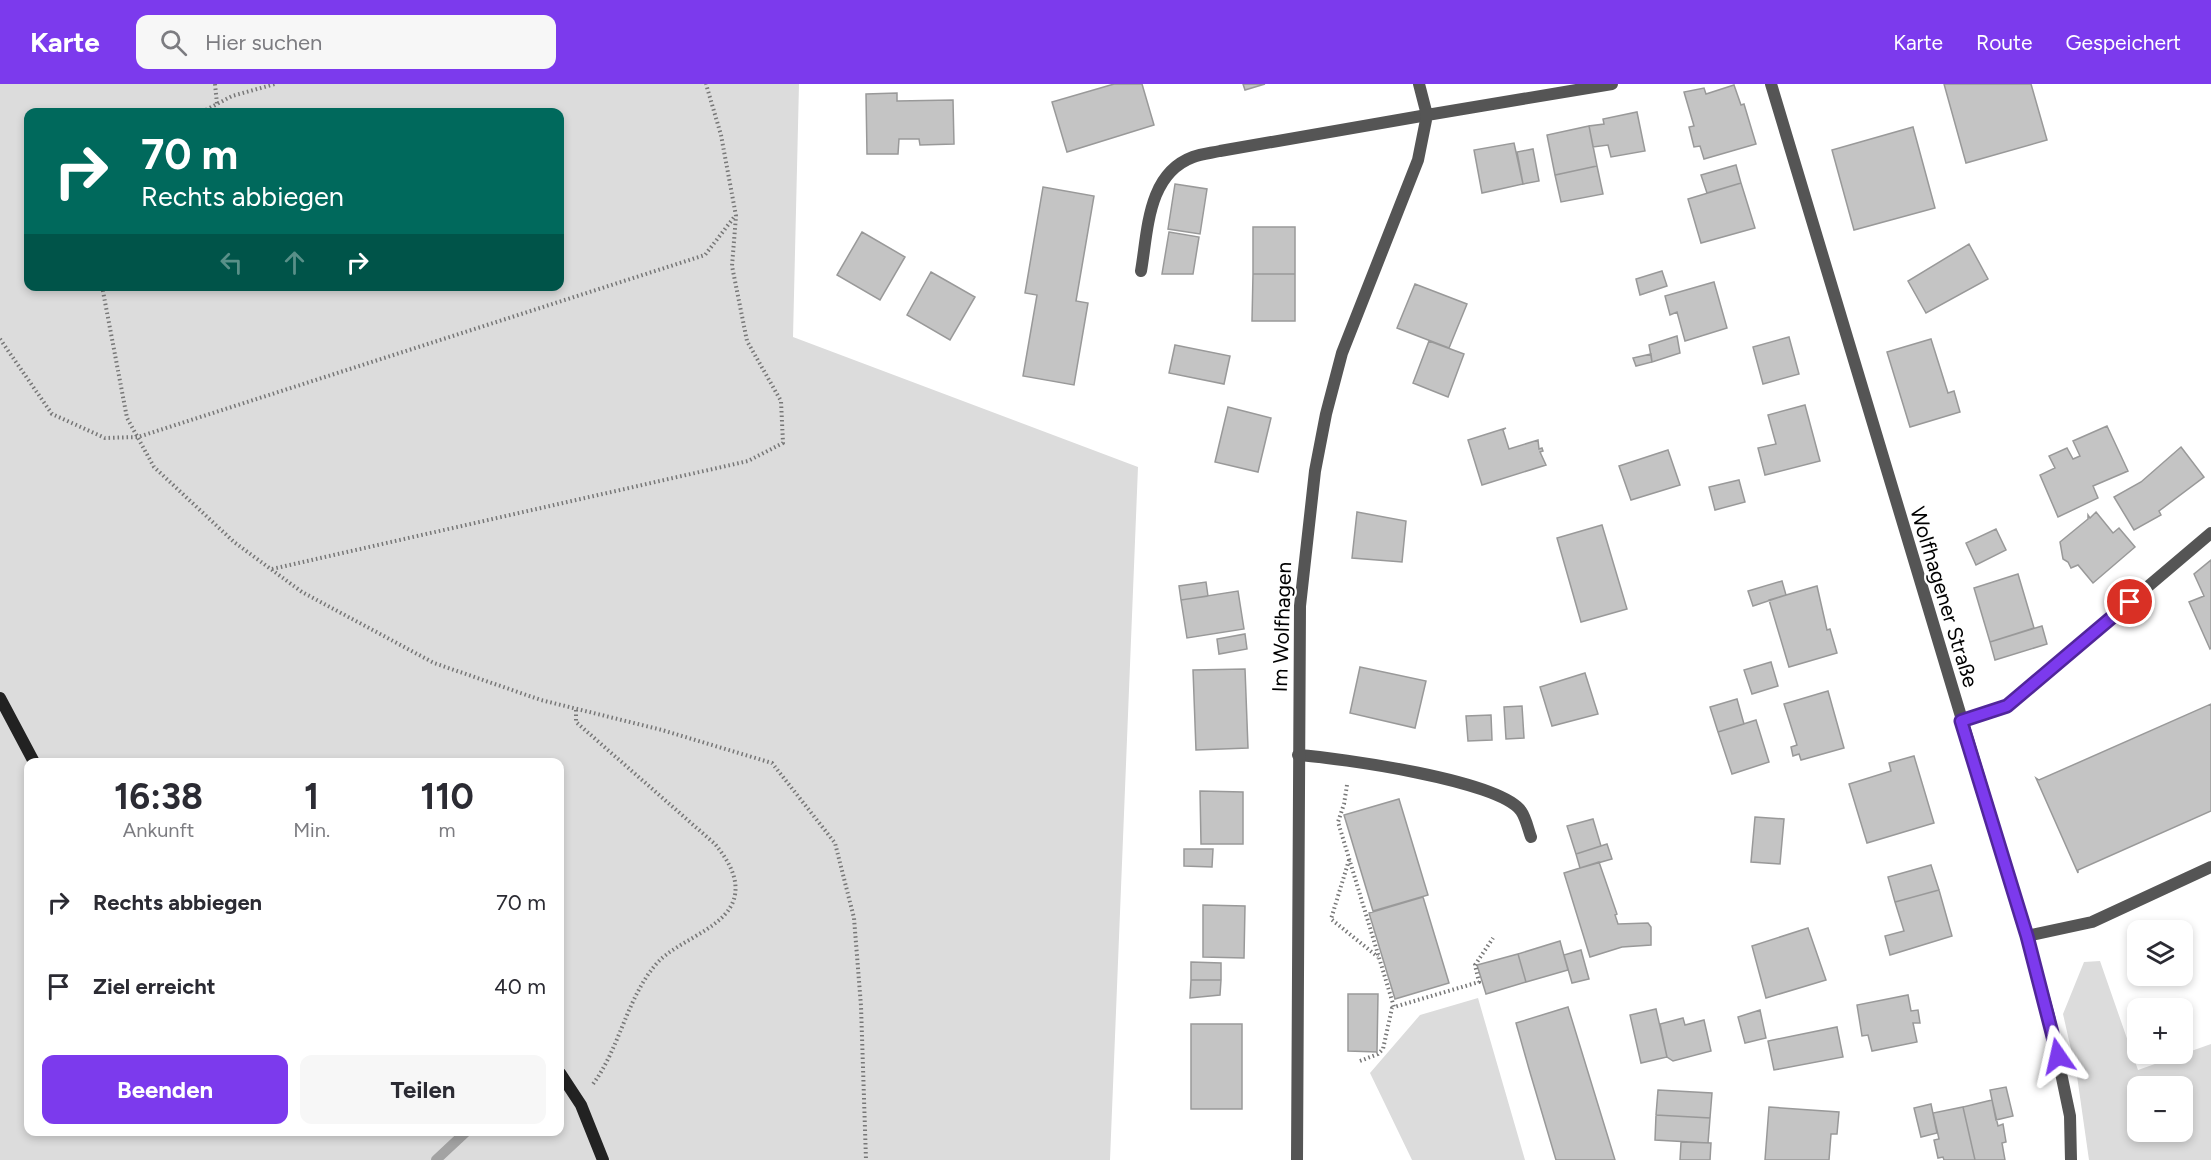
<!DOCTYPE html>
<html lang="de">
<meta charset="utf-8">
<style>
body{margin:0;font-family:Figtree,sans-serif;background:#f7f7f7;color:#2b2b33;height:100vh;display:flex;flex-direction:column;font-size:22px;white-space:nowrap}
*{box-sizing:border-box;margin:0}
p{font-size:20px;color:#7c7c81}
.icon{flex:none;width:33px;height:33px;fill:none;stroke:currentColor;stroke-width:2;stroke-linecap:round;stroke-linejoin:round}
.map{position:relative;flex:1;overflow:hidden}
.panel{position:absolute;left:24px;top:674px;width:540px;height:378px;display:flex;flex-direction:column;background:#fff;border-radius:12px;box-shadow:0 3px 9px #0003}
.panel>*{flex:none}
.top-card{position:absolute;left:24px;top:24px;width:540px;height:183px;border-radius:12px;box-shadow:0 3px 9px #0003;background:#00695c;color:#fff;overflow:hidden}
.controls{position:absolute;left:2127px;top:836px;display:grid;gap:12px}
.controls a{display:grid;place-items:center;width:66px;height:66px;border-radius:12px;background:#fff;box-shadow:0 3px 9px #0003;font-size:30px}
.pin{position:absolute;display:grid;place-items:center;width:51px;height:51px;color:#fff;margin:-26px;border:3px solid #fff;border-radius:50%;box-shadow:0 2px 6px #0007}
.me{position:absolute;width:66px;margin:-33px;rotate:349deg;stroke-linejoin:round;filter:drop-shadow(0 0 4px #0008)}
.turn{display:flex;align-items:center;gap:21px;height:126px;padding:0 18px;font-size:27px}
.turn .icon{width:78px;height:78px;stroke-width:2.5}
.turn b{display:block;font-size:42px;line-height:51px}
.lanes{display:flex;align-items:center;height:57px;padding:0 18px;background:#0003;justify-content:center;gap:30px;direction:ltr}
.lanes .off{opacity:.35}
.eta{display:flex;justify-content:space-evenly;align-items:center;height:102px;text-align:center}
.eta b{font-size:36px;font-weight:700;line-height:42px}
.primary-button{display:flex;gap:12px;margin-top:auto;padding:12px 18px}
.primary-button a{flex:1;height:69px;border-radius:12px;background:#7c3aed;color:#fff;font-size:24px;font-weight:700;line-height:69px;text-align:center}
.primary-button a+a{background:#f7f7f7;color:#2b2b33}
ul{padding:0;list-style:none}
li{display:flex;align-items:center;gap:18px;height:84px;padding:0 18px}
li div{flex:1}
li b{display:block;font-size:22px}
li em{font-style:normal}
header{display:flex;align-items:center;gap:36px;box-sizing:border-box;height:84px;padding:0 30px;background:#7c3aed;color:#fff}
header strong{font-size:28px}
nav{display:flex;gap:33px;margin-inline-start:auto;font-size:21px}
.search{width:420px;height:54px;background:#f7f7f7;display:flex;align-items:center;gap:15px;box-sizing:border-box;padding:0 21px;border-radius:12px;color:#7c7c81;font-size:22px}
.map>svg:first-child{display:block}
</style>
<header>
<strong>Karte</strong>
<div class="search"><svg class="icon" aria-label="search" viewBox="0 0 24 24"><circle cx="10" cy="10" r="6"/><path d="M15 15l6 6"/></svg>Hier suchen</div>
<nav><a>Karte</a><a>Route</a><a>Gespeichert</a></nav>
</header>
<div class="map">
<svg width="2211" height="1076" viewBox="0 0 2211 1076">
<rect width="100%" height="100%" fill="#fff"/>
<!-- green -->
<path fill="#dcdcdc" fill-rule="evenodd" d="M0 0H799L793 253 1138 383 1110 1076H0ZM28 28H560V202H28ZM28 678H560V1047H28Z
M2100 877 2138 986 2211 960V1076H2089L2077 992 2063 930 2084 878ZM2138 1002H2182V1047H2138Z
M1478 914 1525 1076H1412L1370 989 1420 931Z"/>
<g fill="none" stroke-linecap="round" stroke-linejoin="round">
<!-- stream -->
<path stroke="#a3a3a3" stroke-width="10" d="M436 1076 467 1047"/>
</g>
<!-- building -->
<path fill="#c4c4c4" stroke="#999" stroke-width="1.5" d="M1114 0H1142L1154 41 1067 68 1052 18Z
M1243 0H1265L1245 6Z
M1944 0H2031L2047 56 1966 79Z
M1734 1 1741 21 1744 20 1756 60 1704 75 1700 62 1694 63 1689 43 1694 42 1684 8 1704 4 1706 10Z
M897 9V17L953 16 954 60 920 61 919 55H899L898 70H867L866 10Z
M1637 28 1645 67 1611 73 1608 61 1593 63 1589 42 1604 40 1603 35Z
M1589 42 1597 82 1555 91 1547 51Z
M1913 43 1935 124 1854 146 1832 66Z
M1514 59 1523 100 1482 109 1474 66Z
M1533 65 1539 97 1523 100 1517 68Z
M1736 81 1741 99 1707 109 1701 91Z
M1597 82 1603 110 1561 118 1555 91Z
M1741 99 1755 144 1701 159 1688 115Z
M1175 100 1207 105 1200 150 1168 145Z
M1043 103 1094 112 1076 217 1088 219 1074 301 1023 292 1037 211 1025 209Z
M1253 143H1295V190H1253Z
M862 148 905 173 880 216 837 191Z
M1169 148 1199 153 1193 190H1162Z
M1969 160 1988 195 1926 229 1908 197Z
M1662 187 1667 202 1640 211 1636 195Z
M931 188 975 213 950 256 907 231Z
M1253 190H1295V237H1252Z
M1714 198 1727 244 1685 257 1677 228 1670 231 1665 212Z
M1415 200 1467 220 1449 264 1397 244Z
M1677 252 1680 269 1652 278 1649 261Z
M1789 253 1799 290 1763 300 1753 263Z
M1931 255 1948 309 1954 307 1960 328 1910 343 1887 268Z
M1429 257 1464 270 1448 313 1413 299Z
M1175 261 1230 272 1224 300 1169 289Z
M1651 270 1652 278 1636 282 1633 274Z
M1805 321 1820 377 1765 391 1758 364 1776 360 1768 331Z
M1228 323 1271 334 1258 388 1215 378Z
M2107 342 2128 387 2093 402 2098 414 2058 433 2040 391 2055 384 2049 372 2067 364 2073 375 2080 372 2073 357Z
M1506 344 1503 346 1509 365 1538 356 1539 365 1542 364 1543 367 1540 368 1546 381 1482 401 1468 356Z
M2181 363 2204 393 2159 427 2161 431 2134 446 2114 413 2141 398Z
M1668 366 1680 401 1631 416 1619 382Z
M1739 396 1745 418 1715 426 1709 403Z
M1357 428 1406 437 1402 478 1352 474Z
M2096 428 2113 449 2119 444 2135 463 2093 499 2078 481 2071 484 2068 478 2063 475 2060 458 2088 435V431L2090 434Z
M1602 441 1627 525 1581 538 1557 454Z
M1996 445 2006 466 1976 481 1966 459Z
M2211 476V564L2210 565 2189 518 2204 512 2194 490Z
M2018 490 2034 544 1990 558 1974 504Z
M1782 497 1786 511 1753 522 1748 507Z
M1206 498 1208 512 1181 516 1179 502Z
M1817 502 1827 546 1830 545 1837 569 1789 583 1769 516Z
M1238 507 1244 545 1187 554 1181 516Z
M2042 542 2047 560 1995 576 1990 558Z
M1245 550 1247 565 1219 570 1217 555Z
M1771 578 1778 602 1752 610 1744 586Z
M1360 583 1426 597 1415 644 1350 629Z
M1245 585 1248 664 1196 666 1193 586Z
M1585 589 1598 630 1552 642 1540 603Z
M1828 607 1844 664 1801 676 1799 670 1793 672 1791 663 1797 661 1784 620Z
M1737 615 1744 640 1718 648 1710 623Z
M2211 620V727L2078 786V789L2036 694 2039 696Z
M1522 622 1524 654 1506 655 1504 623Z
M1491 631 1492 656 1468 657 1466 632Z
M1756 636 1769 678 1732 690 1718 648Z
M1914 672 1934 739 1867 759 1849 700 1891 687 1889 679Z
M1200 707 1243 708V760H1201Z
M1399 715 1428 811 1373 827 1344 731Z
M1755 733 1784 735 1780 780 1751 778Z
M1593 735 1601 762 1576 770 1567 742Z
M1607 760 1612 775 1580 784 1576 770Z
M1184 765H1213L1212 783 1184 782Z
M1599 778 1617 830 1615 831 1618 840 1648 839 1651 843V861L1622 863 1590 873 1564 789Z
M1931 781 1939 806 1895 818 1888 793Z
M1939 806 1952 852 1890 871 1885 852 1904 847 1895 818Z
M1423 813 1449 899 1395 915 1369 829Z
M1203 821 1245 822 1244 874 1203 873Z
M1808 844 1826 896 1766 914 1752 862Z
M1560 857 1568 886 1526 898 1518 870Z
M1581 866 1589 895 1572 899 1564 871Z
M1518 870 1526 898 1486 910 1477 881Z
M1191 878 1221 879V896H1191Z
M1191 896H1221L1220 911 1190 914Z
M1348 910H1378L1377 968 1348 967Z
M1908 911 1911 927 1918 926 1920 939H1913L1917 958 1872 967 1868 951 1862 952 1857 921Z
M1568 923 1615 1076H1556L1529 985 1516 939Z
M1656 925 1667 973 1641 979 1630 931Z
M1760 926 1766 954 1745 959 1738 933Z
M1683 934 1685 941 1704 936 1711 967 1673 977 1667 973 1660 940Z
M1191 940H1242V1025H1191Z
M1837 943 1843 973 1774 986 1768 957Z
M2006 1003 2013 1032 1996 1036 1990 1006Z
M1658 1006 1712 1009 1710 1034 1656 1031Z
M1992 1016 1998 1042 2003 1040 2006 1058 2002 1059 2005 1076H1975L1963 1023Z
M1931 1020 1937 1049 1921 1053 1914 1024Z
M1769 1023 1839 1028 1837 1050H1831L1829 1076H1765Z
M1963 1023 1975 1076H1944L1943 1073 1938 1074 1934 1056 1939 1055 1933 1029Z
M1656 1031 1710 1034 1708 1059 1655 1056Z
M1681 1058 1711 1059 1710 1076H1680Z"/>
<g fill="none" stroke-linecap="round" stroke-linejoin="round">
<!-- path -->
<path stroke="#777" stroke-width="4" stroke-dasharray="1.5 3" stroke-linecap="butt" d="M215 0 217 20
M202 28 232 12 275 0
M102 202 127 334 154 383 234 458 302 508 434 579 541 616 662 646 772 679 835 759 854 834 861 922 866 1076
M0 255 52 330 105 354 138 353 705 171 735 132
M272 485 748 377 783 359 781 317 747 257 732 182 736 132 721 51 706 0
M576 626V638L715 760C729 777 743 800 731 822 718 846 677 858 658 878 627 912 620 964 593 1000
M1347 701 1344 720 1338 738 1394 923 1479 898 1475 881 1493 854
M1349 776 1331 835 1378 873
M1360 977 1378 970 1383 965 1392 924 1394 923"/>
<!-- service -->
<path stroke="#555" stroke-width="12" d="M1141 187C1148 147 1147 90 1193 73 1201 70 1211 69 1220 67L1427 31
M1961 637 2007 622 2211 449
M1298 671C1339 674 1499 696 1521 727 1526 734 1528 745 1531 753
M2027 852 2092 838 2211 783"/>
<!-- minor -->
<path stroke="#555" stroke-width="12" d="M1771 0 2027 852 2049 932 2070 1032 2071 1076
M1427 31 1612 0
M1297 1076 1300 522 1315 387 1326 330 1342 269 1418 76 1427 31 1419 0"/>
<!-- secondary -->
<path stroke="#222" stroke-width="12" d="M0 614 34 678
M560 989 581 1021 603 1076"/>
</g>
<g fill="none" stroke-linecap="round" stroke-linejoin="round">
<defs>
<path id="route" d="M2058 972 2027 852 1961 637 2007 622 2130 518"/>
</defs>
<!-- route casing -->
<use href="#route" stroke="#51269a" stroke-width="15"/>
<!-- route -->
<use href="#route" stroke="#7c3aed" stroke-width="10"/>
</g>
<g text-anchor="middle" stroke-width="4.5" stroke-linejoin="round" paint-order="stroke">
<!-- street labels -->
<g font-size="21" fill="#000" stroke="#fff">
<text transform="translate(1944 513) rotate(73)" y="7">Wolfhagener Straße</text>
<text transform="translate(1282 543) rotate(-88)" y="7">Im Wolfhagen</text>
</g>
</g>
</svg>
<div class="controls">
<a><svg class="icon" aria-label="layers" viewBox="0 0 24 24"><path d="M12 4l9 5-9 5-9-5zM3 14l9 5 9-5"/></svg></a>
<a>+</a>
<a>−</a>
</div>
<div class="pin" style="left:2130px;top:518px;background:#d93025"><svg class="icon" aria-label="arrive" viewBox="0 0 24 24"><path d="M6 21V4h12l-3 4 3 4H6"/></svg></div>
<svg class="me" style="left:2058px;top:972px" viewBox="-20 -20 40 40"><path d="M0-17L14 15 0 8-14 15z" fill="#7c3aed" stroke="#fff" stroke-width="4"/></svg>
<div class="top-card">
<div class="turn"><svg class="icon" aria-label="right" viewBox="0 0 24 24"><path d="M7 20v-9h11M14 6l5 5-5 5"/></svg><div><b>70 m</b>Rechts abbiegen</div></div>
<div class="lanes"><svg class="icon off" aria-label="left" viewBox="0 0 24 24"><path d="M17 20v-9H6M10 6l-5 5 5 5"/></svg><svg class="icon off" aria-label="ahead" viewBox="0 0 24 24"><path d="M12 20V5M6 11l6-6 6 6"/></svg><svg class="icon" aria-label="right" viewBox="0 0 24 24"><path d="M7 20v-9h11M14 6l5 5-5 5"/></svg></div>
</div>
<section class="panel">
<div class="eta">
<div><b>16:38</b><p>Ankunft</p></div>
<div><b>1</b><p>Min.</p></div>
<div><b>110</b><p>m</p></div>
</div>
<ul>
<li><svg class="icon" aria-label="right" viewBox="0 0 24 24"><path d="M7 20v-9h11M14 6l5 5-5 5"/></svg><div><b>Rechts abbiegen</b></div><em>70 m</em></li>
<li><svg class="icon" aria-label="arrive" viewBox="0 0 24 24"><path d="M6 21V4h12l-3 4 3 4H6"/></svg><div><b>Ziel erreicht</b></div><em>40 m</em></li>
</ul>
<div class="primary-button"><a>Beenden</a><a>Teilen</a></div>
</section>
</div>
